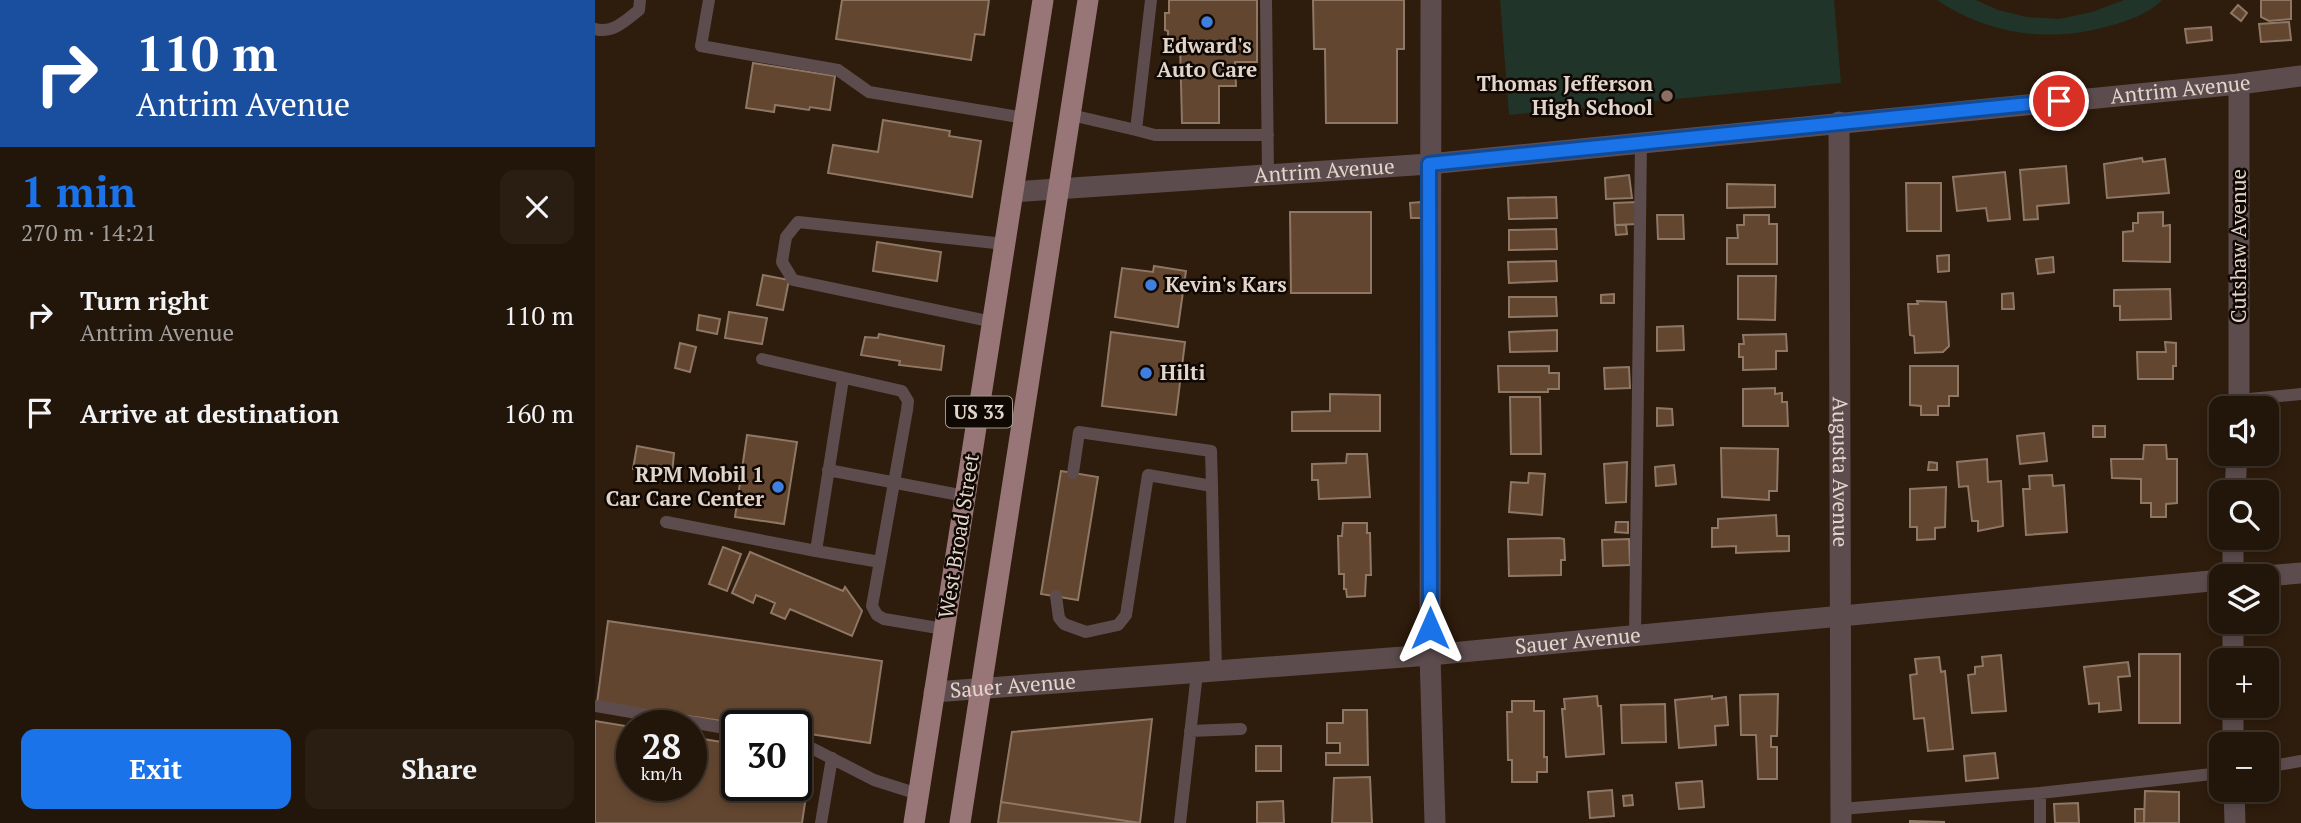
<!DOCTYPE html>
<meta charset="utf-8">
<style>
body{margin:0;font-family:"PT Serif",serif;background:#2a1e12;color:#f1f3f6;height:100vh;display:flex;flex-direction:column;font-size:26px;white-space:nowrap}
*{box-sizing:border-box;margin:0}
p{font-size:23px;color:#a29f9c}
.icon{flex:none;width:38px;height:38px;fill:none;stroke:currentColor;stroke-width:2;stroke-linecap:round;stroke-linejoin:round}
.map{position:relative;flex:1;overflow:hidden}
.sheet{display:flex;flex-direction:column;background:#221509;width:595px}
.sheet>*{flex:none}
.hud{background:#1a4fa0;color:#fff;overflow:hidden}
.controls{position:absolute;left:1614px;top:396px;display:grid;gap:14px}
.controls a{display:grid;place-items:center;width:70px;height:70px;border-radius:14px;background:#221509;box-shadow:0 4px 10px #0003,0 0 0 2px #3f342a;font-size:35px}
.speed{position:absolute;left:21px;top:710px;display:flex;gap:14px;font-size:35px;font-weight:700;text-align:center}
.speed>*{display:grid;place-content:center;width:91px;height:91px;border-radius:50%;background:#221509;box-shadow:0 4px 10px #0003,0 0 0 2px #3f342a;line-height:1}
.speed small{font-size:18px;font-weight:400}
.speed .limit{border:4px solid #111;border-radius:10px;background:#fff;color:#111}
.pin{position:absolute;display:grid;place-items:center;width:60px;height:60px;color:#fff;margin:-30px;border:4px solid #fff;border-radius:50%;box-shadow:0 2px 7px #0007}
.me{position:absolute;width:77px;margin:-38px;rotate:0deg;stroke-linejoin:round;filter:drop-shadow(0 0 5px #0008)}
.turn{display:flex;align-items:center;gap:24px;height:147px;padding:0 21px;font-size:32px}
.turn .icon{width:91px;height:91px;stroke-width:2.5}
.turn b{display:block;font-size:49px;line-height:60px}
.round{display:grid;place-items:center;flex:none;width:74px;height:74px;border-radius:14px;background:#2a1e12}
.overview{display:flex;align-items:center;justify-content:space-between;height:119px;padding:0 21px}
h1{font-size:42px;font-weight:700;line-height:52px;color:#1a73e8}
.action{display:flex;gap:14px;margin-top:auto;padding:14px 21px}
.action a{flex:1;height:80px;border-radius:14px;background:#1a73e8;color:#fff;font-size:28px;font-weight:700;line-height:80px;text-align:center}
.action a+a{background:#2a1e12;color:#f1f3f6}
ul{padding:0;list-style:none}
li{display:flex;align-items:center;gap:21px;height:98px;padding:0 21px}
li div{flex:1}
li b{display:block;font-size:26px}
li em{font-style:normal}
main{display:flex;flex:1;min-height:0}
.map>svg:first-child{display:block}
</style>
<main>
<section class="sheet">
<div class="hud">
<div class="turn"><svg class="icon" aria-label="right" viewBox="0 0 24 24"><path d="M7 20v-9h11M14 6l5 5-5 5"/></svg><div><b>110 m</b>Antrim Avenue</div></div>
</div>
<div class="overview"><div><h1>1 min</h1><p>270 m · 14:21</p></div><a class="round"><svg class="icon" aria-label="close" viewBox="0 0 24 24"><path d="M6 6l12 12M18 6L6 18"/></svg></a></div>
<ul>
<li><svg class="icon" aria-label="right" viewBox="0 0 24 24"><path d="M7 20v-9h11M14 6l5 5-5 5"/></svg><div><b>Turn right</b><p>Antrim Avenue</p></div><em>110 m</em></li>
<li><svg class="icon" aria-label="arrive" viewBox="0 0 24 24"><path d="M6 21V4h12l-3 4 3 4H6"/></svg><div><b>Arrive at destination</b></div><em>160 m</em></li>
</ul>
<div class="action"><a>Exit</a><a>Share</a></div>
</section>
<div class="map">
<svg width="1706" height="823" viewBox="0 0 1706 823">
<rect width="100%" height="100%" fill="#2e1c0c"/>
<!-- green -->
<path fill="#21342a" d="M905 0H1239L1246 83 914 115Z
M1342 0H1381L1403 10 1432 17 1464 19 1497 12 1529 0H1567C1553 14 1533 21 1514 26 1455 43 1393 35 1342 0Z"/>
<!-- building -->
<path fill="#624630" stroke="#8e7765" stroke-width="2" d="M247 0H394L389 35 380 34 376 60 241 39Z
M574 0H662V62H640L641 86H624V123H587L585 44H573V31L570 30V13H574Z
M718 0H809V49H802V123H731L730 49H719Z
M1666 0H1696V19L1674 21 1666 17Z
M1643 5 1652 13 1646 21 1636 13Z
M1694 22 1696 40 1666 42 1664 24Z
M1616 27 1617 40 1592 43 1590 29Z
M158 63 240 76 235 110 215 107 214 110 180 105 179 112 151 108Z
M288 120 355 131 354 136 386 141 377 197 233 173 238 145 283 152Z
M1547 158 1548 162 1570 159 1574 193 1512 198 1509 164Z
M1471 166 1474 203 1442 206 1443 219 1429 220 1425 170Z
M1410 172 1415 219 1393 221 1391 208 1362 211 1358 177Z
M1034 175 1037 198 1011 199 1010 178Z
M1311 183H1346V231H1312Z
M1132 184 1180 185V207L1132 208Z
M961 197 962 218 914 219 913 198Z
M826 202V218H816L815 203Z
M1042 202V224L1020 225 1019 203Z
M695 212H776V293H696Z
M1568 212V226L1575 225V262L1528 261V232L1538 231V223H1543V213Z
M1062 215H1088L1089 239H1063Z
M1149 215H1174V224H1182V264H1132V238H1143L1142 225H1149Z
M1020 225H1031L1032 234 1021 235Z
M961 229 962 249 914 250V230Z
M282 242 346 252 342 281 278 271Z
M1354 255V271L1343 272 1342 256Z
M1458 257 1459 272 1443 274 1441 259Z
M961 261 962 281 914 283 913 262Z
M559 266 591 271 583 327 520 317 527 268 558 272Z
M168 275 194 280 188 310 162 305Z
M1143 276H1181L1180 320 1143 319Z
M1575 289 1576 319 1525 320V306H1519V290Z
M1418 293 1419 309H1407V294Z
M1019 294V303H1006V295Z
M914 297H961L962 316 914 317Z
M1322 301 1351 302 1354 346 1348 352 1320 353 1319 336 1315 335 1313 304H1323Z
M134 312 172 318 167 344 130 338Z
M104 315 125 319 122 334 102 330Z
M1088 326 1089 350 1062 351V327Z
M962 330V351L915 352 914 332Z
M516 332 590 342 581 415 507 406Z
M284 334 349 346 346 370 304 365 305 361 266 355 270 337 283 338Z
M1191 334 1192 351H1181V369L1148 370V357H1144V344H1149L1148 335Z
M1570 342 1581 343V366H1578V379H1543L1542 352H1571Z
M85 343 101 347 95 372 80 368Z
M903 366H954V373H964V389H953V392H904Z
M1315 366H1363V396H1354V406H1343V415H1326V406L1315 405Z
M1034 367 1035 388 1010 389 1009 368Z
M1180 388V394L1187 393V402H1192L1193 426H1148V389Z
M735 394 785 395V431H697V412L735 411Z
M915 397H945L946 454H916Z
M1062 408 1077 409 1078 425 1062 426Z
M1498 426H1510V437H1498Z
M1449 433 1452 461 1425 464 1422 436Z
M152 435 202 442 189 524 140 517Z
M1549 445H1571L1572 459H1582V503L1571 504V517H1556V503H1546V479L1517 478 1516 459H1548Z
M42 446 79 453 77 474 38 469Z
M1126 448 1183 449 1182 491H1174V500L1127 497Z
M752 454H772L775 497 724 499 723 480H717V464L751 463Z
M1392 459 1393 482 1406 481 1408 526 1383 531V521H1377L1373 486 1364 487 1362 462Z
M1032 462 1031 502 1011 503 1009 464Z
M1334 462 1342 463V470H1333Z
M1079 465 1081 484 1061 486 1060 467Z
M466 471 503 477 483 600 446 594Z
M934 473 950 474 947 515 914 512 916 482 933 483Z
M1457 475 1458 486 1469 485 1472 532 1431 535 1428 489H1435L1434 476Z
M1351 487 1350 527 1340 528V539L1322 540V527H1315V489Z
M1181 515 1182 536H1194V551L1141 553V546L1117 547V528H1123V519Z
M1021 522H1033V533L1020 532Z
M748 523H772V533H775L776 575H771L770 596 752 597 751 589H749V574H744L743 536H747Z
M964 538 969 539 970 560H966V575L914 576 913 539Z
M1034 539 1035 565 1008 566 1007 540Z
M128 547 146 554 132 591 114 584Z
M155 552 248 591 250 587 267 611 257 636 195 609 190 619 176 613 180 603 161 595 158 603 137 593Z
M13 621 287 661 275 743 201 732V726H162L2 703Z
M1544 654H1585V723H1544Z
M1406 655 1411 711 1377 713 1373 675 1380 674V667L1388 666 1387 657Z
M1344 657 1346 672 1350 671 1358 749 1333 751 1329 718 1319 719 1315 675 1322 674 1320 659Z
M1533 662 1535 676 1523 677 1526 710 1504 712V703L1494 704 1489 667Z
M1183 694 1182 736H1176V747H1182V779H1163L1161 735H1146L1145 695Z
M1002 696 1003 706H1006L1009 754 971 757 967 709H970L969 699Z
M1117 696V699L1131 697 1133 725 1120 726 1121 745 1084 748 1080 700Z
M917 701H939V711H949V757H952V772H942V782H917V760H913L912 712H917Z
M1070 704 1071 742 1027 743 1026 705Z
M748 710H772L773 765H731V753H745V743H732V723H748Z
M557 719 545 823 406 802 417 732Z
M0 721 37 727V786H96V737L139 744 132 783 142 786 168 789V786H201V754L217 756 207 823H0Z
M661 746H686V771H661Z
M1400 753 1403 778 1371 781 1369 756Z
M775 777 777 823H737L739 778Z
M1107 781 1109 807 1084 809 1081 783Z
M1017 790 1019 816 995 818 993 792Z
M1550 791 1584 792V823H1549Z
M1037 795 1038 805 1029 806 1028 796Z
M688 801 689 823H662V802Z
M406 802 545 823H403Z
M1483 803 1484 823H1460L1459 804Z
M1540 809H1549V823H1540Z
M1315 821 1349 822V823H1315Z"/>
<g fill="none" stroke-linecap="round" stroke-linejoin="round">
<!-- lane -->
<path stroke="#5d4c4d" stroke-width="12" d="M114 0 106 46 243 70 274 92 430 118
M671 0 673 175
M0 29C18 34 31 20 44 10L45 0
M476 115 541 130 556 0
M541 130 560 135H673
M398 322 198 280 187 262 191 237 203 222 410 244
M167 359 307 391 313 401 312 410 277 606 282 615 289 619 349 629
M248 379 221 551 285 562
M1644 400 1706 394
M233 470 370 496
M617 486 621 672
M71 522 221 551
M461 596 464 618 469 624 491 632 523 625 531 615 553 475 617 486 616 451 484 432 478 473
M1040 636 1046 142
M0 706 142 730
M595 731 646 729
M201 740 279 780 323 794
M1671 767 1706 761
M1445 793V823
M1246 809 1445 793 1626 773
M226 823 237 758
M585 823 602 673"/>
<!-- street -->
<g stroke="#5d4c4d" stroke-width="21">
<path d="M836 0 835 655 840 823"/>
<path d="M1644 84V408"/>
<path id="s1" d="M1244 122 1246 823"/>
<path id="s2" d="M418 192 834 164 1644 84 1706 76"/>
<path d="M1640 492 1642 453"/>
<path d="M1638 576V537"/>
<path d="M1671 576 1706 573"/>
<path d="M1638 621V660"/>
<path id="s3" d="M339 692 835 655 1626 580"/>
<path d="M1638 705V744"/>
<path d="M1639 789 1640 823"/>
</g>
<!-- primary -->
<path stroke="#987678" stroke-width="21" d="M319 823 448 0
M365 823 493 0"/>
</g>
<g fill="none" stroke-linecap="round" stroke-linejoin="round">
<defs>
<path id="route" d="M835 628 834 164 1464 101"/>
</defs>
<!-- route casing -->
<use href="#route" stroke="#114b97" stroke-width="18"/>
<!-- route -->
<use href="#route" stroke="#1a73e8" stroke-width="12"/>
</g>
<!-- markers -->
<g fill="#3f7fe0" stroke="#100803" stroke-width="2.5">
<circle cx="612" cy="22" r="7"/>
<circle cx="556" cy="285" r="7"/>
<circle cx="551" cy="373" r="7"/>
<circle cx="183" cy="487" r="7"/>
</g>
<circle fill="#8d6e63" stroke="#100803" stroke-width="2.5" cx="1072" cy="96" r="7"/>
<g text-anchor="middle" stroke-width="5" stroke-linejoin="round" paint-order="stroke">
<!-- shield labels -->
<rect fill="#100803" stroke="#a3988f" stroke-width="2" x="351" y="396.5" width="66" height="31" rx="5"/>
<g font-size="19" font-weight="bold" fill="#e2d5cb">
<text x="384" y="419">US 33</text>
</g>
<!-- poi labels -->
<g font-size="21" font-weight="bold" fill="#e2d5cb" stroke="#100803" text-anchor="end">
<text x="612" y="53" text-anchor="middle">Edward's<tspan x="612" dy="24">Auto Care</tspan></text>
<text x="1058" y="91">Thomas Jefferson<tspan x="1058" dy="24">High School</tspan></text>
<text x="570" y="292" text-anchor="start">Kevin's Kars</text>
<text x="565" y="380" text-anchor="start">Hilti</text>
<text x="169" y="482">RPM Mobil 1<tspan x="169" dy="24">Car Care Center</tspan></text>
</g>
<!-- street labels -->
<g font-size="21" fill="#e2d5cb" stroke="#100803">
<text dy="7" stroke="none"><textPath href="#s2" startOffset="1172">Antrim Avenue</textPath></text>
<text dy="7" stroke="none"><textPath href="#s2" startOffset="312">Antrim Avenue</textPath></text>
<text transform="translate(1644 246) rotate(-90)" y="7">Cutshaw Avenue</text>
<text dy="7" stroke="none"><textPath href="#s1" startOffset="350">Augusta Avenue</textPath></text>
<text transform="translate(364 536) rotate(-81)" y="7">West Broad Street</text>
<text dy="7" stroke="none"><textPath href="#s3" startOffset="646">Sauer Avenue</textPath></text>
<text dy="7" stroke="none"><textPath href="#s3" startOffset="79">Sauer Avenue</textPath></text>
</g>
</g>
</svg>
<div class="controls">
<a><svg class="icon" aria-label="sound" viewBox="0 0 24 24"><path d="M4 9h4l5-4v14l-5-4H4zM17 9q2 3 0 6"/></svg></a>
<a><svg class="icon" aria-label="search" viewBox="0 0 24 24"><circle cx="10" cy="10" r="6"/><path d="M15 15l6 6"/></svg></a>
<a><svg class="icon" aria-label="layers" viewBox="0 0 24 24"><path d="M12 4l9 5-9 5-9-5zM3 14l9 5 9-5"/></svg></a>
<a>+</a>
<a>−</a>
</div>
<div class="speed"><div>28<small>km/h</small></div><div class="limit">30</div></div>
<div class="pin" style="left:1464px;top:101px;background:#d93025"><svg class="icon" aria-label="arrive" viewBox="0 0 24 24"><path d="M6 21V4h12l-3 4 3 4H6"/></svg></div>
<svg class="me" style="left:835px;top:628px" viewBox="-20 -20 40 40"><path d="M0-17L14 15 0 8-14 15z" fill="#1a73e8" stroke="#fff" stroke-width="4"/></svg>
</div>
</main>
